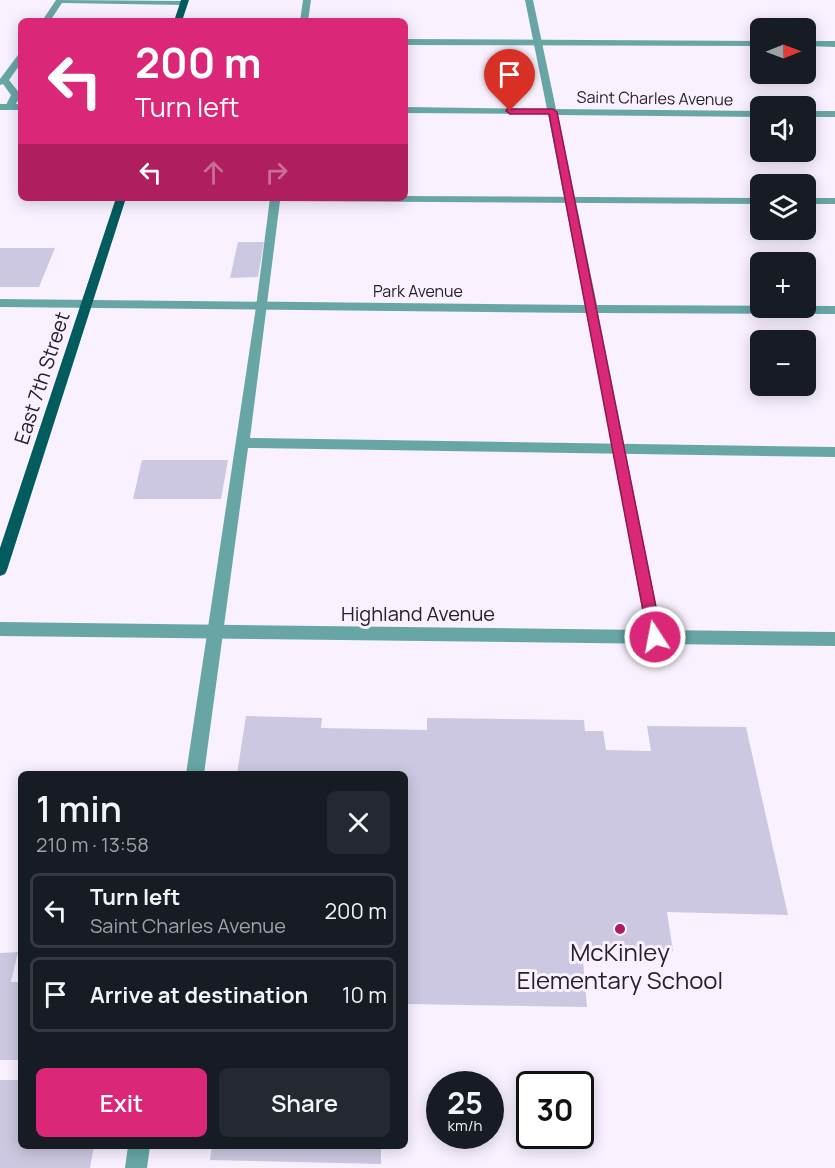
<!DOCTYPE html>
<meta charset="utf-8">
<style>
body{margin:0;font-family:Manrope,sans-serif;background:#242831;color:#f1f3f6;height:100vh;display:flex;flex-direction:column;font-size:22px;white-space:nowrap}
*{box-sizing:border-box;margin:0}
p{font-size:20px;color:#9ea1a6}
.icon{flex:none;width:33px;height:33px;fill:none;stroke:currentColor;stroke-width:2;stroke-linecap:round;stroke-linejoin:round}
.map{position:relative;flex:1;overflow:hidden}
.panel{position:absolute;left:18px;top:771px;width:390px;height:378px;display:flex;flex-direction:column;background:#171b24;border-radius:9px;box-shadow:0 3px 15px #0003}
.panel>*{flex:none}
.hud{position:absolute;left:18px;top:18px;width:390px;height:183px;border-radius:9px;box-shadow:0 3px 15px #0003;background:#db2777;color:#fff;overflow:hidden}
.needle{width:39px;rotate:89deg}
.fabs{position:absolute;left:750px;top:18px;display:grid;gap:12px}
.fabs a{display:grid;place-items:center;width:66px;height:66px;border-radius:9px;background:#171b24;box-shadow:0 3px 15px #0003;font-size:30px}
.speed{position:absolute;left:426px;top:1071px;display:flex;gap:12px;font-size:30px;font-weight:700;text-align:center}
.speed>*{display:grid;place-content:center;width:78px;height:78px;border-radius:50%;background:#171b24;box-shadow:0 3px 15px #0003;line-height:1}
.speed small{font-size:15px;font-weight:400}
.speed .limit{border:3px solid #111;border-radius:9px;background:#fff;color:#111}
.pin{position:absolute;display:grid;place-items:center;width:51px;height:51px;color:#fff;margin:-62px -26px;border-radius:50% 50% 50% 0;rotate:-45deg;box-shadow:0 0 6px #0007}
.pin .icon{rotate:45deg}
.me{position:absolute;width:66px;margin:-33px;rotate:349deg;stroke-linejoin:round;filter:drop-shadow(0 0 4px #0008)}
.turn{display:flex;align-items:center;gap:21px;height:126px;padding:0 18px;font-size:27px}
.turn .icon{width:78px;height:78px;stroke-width:2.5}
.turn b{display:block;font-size:42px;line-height:51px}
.lanes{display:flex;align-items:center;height:57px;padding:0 18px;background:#0003;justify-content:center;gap:30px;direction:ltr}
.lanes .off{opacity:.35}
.round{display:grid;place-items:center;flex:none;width:63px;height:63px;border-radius:9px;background:#242831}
.overview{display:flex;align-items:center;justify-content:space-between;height:102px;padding:0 18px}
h1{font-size:36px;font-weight:600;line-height:45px}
.action{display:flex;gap:12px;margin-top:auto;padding:12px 18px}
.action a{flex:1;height:69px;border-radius:9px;background:#db2777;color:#fff;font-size:24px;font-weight:600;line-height:69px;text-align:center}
.action a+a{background:#242831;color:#f1f3f6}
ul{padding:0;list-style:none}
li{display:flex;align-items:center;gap:18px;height:75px;margin:0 12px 9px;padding:0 6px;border:3px solid #363941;border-radius:9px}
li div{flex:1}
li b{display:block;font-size:22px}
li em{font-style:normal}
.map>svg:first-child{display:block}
</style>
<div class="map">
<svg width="835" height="1168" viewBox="0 0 835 1168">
<rect width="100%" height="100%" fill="#f9f1ff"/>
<!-- building -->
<path fill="#ccc8e1" d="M238 242H264L258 277 230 278Z
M0 248H55L39 287H0Z
M142 460H228L221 499H133Z
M246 716 322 718 321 728 427 730V718L584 720 585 731H603L606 750 651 751 647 726 746 727 788 915 667 912 673 951 582 949 587 1007 405 1004V774H237Z
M18 952 11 982H21V1060H0V953Z
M0 1080H21V1146H94L90 1168H0Z
M212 1146H381V1164L210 1160Z"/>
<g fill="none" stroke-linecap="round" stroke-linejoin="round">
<!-- service -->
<path fill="#68a6a6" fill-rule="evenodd" d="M56 0 184 1 188 3 184 5 62 3 50 21H42Z
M303 0H311L308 21H300Z
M405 39 760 41V46L405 45Z
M835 41V47L806 46V41Z
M21 54V63L9 80 21 95 13 109 10 110 5 107 11 95 3 84 0 85V79L18 55Z
M405 196 760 198V204L280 201 250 438 835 447V457L248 448 204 774H186L256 307 270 198H405Z
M806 198H835V204H806Z
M128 1146H150L147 1168H125Z"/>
<!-- minor -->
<path fill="#68a6a6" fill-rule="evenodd" d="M525 0H533L556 109 760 111V117L558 115 597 305 835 306V314L598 313 661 630 835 632V646L0 636V622L646 630 587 313 0 307V299L585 305 548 114 405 113V107L547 109Z
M0 104H21V110H0Z
M806 111H835V117H806Z"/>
<!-- primary -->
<path fill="#025b5d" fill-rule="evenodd" d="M181 0H189L182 21H174Z
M116 198H126L7 570 5 574 0 576V548Z"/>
</g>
<!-- route -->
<path fill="#db2777" stroke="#8e194d" stroke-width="1.5" d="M507 109H553L557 112 662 637 660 641 655 643 650 641 648 637 549 114H510L506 111Z"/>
<!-- markers -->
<circle fill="#a91e60" stroke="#f9f1ff" stroke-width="2" cx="620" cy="929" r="6"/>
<g text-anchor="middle" stroke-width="6" stroke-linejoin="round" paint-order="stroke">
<!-- far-street labels -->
<g font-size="16" fill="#26212a" stroke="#f9f1ff">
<text transform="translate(655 98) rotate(1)" y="6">Saint Charles Avenue</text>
<text x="418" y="297">Park Avenue</text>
</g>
<!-- street labels -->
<g font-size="20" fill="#26212a" stroke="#f9f1ff">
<text transform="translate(42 378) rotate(-72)" y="7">East 7th Street</text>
<text x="418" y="621">Highland Avenue</text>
</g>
<!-- near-poi labels -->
<g font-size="24" fill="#26212a" stroke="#f9f1ff">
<text x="620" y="961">McKinley<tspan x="620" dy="28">Elementary School</tspan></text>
</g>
</g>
</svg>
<div class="fabs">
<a><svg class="needle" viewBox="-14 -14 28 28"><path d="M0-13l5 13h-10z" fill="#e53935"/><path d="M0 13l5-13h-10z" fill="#9ea1a6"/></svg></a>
<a><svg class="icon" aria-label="sound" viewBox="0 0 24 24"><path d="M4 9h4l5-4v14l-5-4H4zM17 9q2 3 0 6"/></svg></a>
<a><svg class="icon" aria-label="layers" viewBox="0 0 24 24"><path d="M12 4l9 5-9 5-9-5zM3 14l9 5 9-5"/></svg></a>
<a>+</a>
<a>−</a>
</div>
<div class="speed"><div>25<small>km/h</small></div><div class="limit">30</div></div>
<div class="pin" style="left:510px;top:111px;background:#d93025"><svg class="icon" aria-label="arrive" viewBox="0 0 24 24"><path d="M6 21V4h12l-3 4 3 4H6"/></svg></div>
<svg class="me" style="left:655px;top:637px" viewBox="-20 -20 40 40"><circle r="17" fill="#db2777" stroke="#fff" stroke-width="3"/><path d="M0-11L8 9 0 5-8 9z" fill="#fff"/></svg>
<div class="hud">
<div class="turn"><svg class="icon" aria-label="left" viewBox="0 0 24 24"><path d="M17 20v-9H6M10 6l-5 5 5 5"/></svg><div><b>200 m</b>Turn left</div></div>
<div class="lanes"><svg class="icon" aria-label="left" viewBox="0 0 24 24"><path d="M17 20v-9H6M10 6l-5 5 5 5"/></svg><svg class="icon off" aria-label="ahead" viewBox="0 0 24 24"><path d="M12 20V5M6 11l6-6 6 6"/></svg><svg class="icon off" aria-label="right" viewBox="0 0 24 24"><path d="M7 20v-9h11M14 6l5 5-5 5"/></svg></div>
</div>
<section class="panel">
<div class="overview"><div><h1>1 min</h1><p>210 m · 13:58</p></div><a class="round"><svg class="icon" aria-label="close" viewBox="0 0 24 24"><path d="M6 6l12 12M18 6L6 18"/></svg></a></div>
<ul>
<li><svg class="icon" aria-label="left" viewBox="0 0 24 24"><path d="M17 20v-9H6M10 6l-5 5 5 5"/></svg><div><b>Turn left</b><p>Saint Charles Avenue</p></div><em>200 m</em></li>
<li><svg class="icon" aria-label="arrive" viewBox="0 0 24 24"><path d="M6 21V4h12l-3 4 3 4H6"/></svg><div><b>Arrive at destination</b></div><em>10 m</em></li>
</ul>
<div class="action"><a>Exit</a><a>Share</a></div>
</section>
</div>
